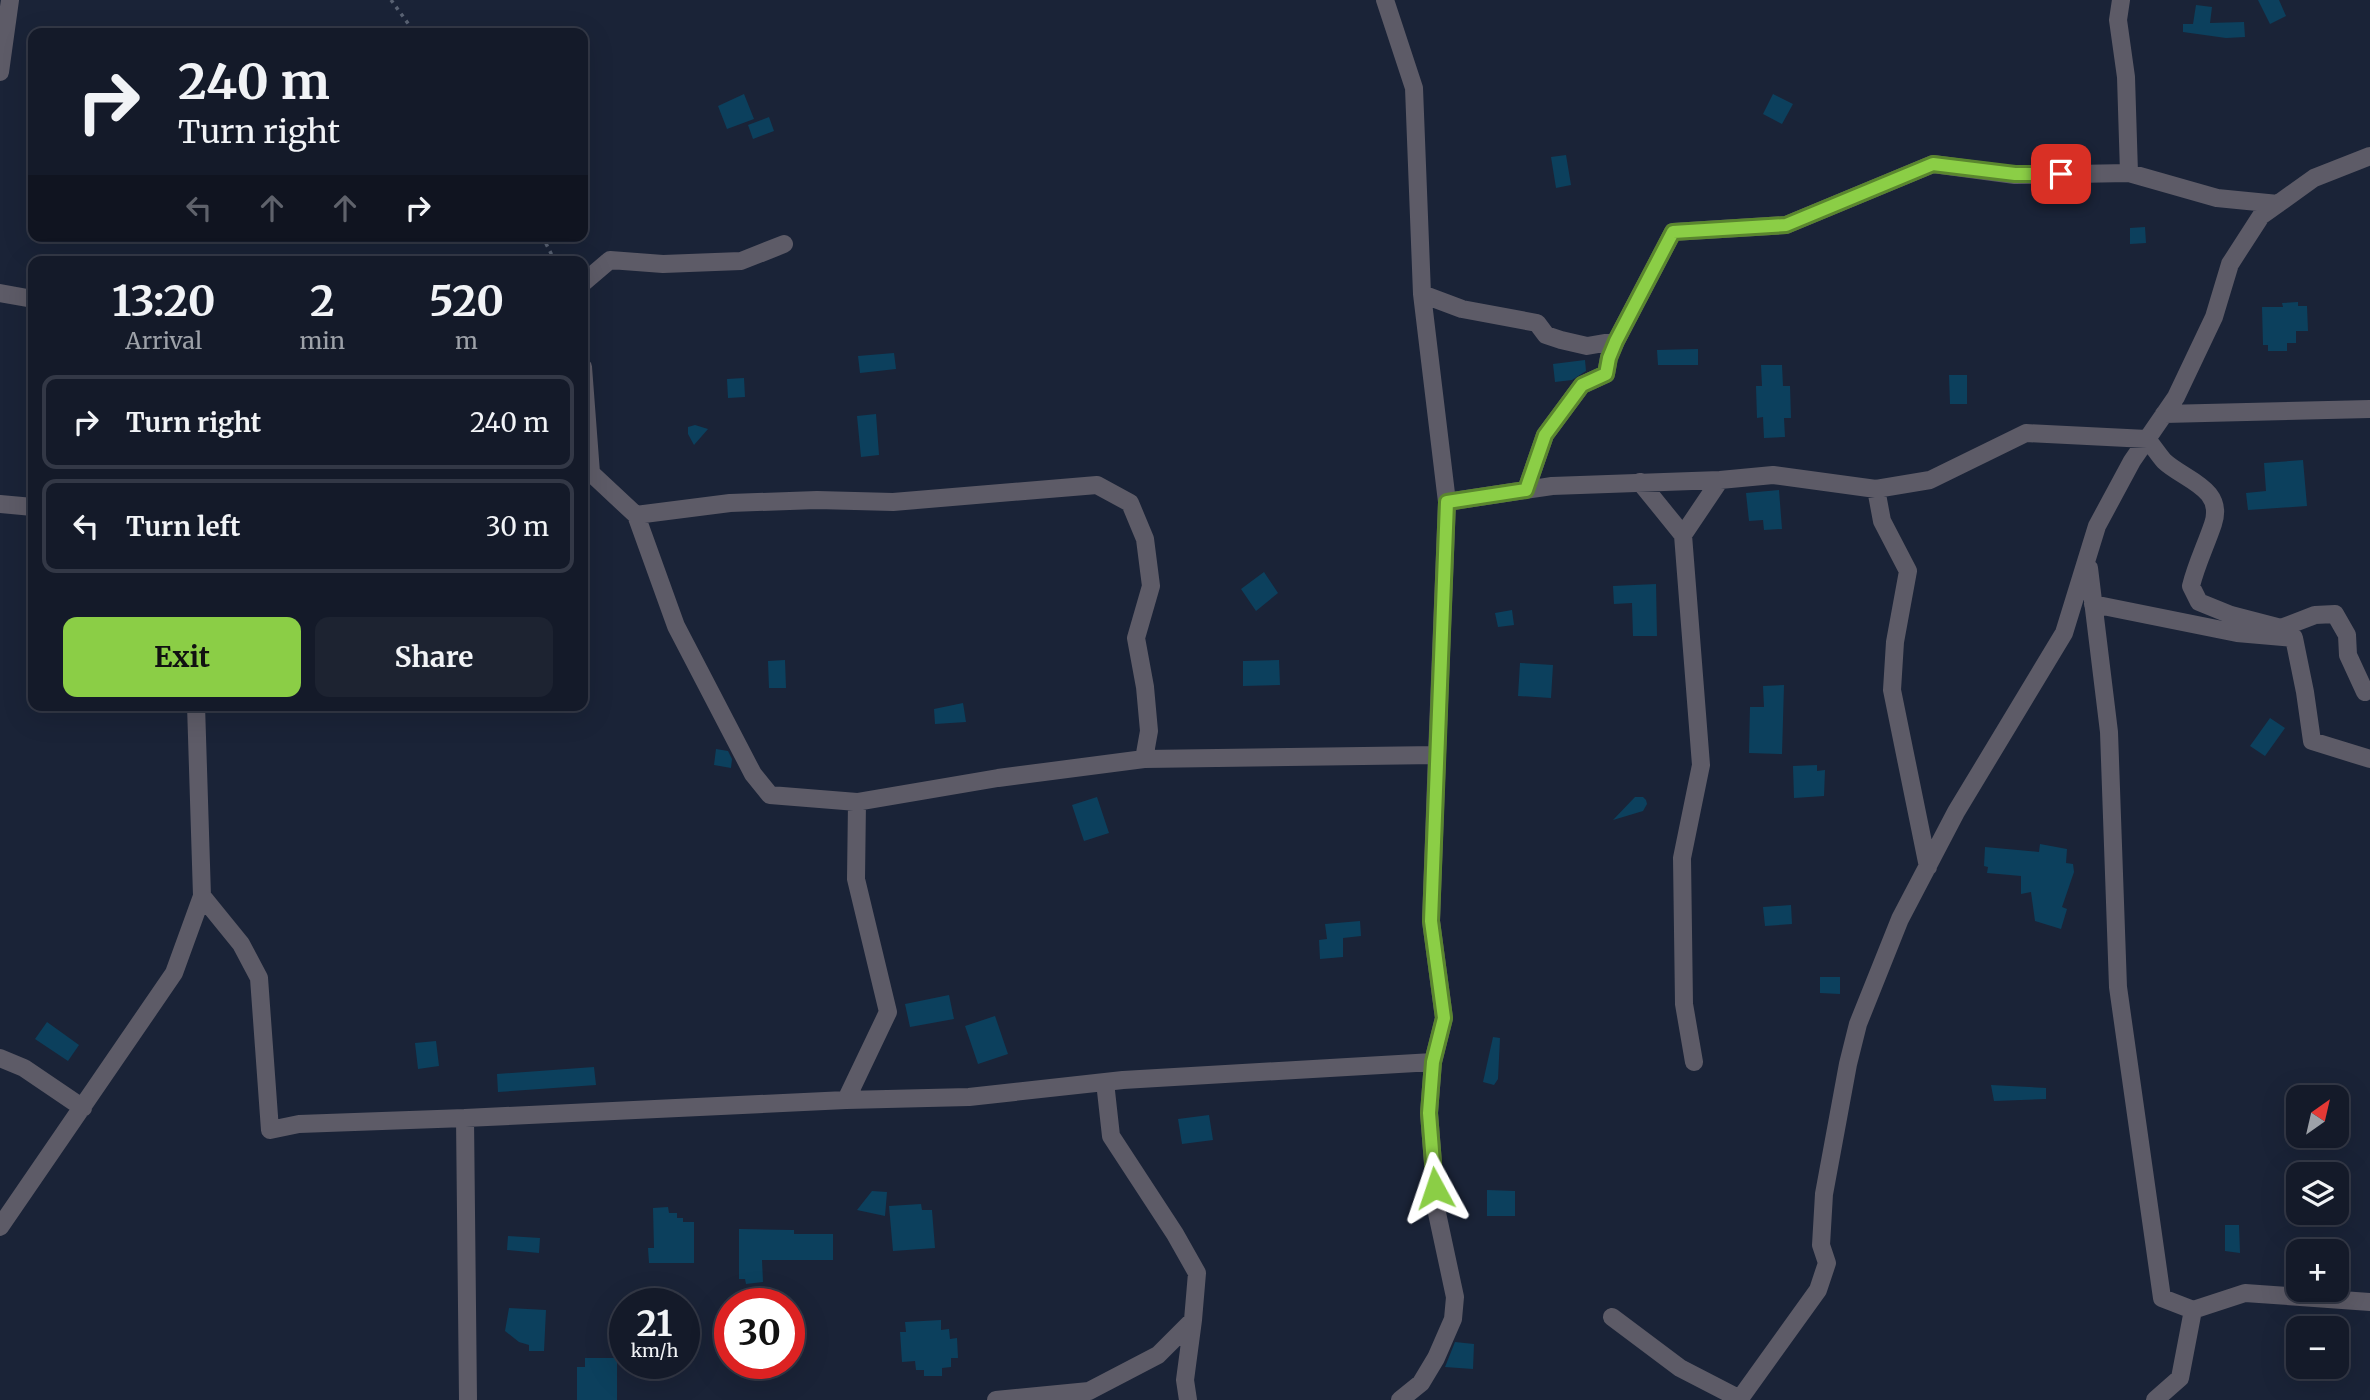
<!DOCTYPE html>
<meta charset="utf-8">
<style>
body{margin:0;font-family:Merriweather,serif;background:#1d2331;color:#f1f3f6;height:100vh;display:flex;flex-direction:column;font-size:26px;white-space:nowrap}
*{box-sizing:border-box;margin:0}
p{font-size:23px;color:#9da1a8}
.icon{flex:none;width:38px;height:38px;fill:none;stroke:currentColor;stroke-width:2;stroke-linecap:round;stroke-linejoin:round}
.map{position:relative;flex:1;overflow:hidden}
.details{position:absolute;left:28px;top:256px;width:560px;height:455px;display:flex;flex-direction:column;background:#141a29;border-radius:14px;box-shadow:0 7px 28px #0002,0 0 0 2px #333846}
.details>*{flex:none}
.banner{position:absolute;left:28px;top:28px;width:560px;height:214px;border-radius:14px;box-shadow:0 7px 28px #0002,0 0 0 2px #333846;background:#141a29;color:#f1f3f6;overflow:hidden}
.needle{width:46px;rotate:34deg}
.buttons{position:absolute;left:2286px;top:1085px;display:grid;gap:14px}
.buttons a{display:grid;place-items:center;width:63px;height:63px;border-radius:14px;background:#141a29;box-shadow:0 7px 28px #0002,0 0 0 2px #333846;font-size:35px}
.speed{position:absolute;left:609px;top:1288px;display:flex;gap:14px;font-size:35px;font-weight:700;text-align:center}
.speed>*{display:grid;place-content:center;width:91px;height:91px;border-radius:50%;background:#141a29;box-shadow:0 7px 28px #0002,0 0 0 2px #333846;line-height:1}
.speed small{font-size:18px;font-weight:400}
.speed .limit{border:10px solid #d22;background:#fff;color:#111}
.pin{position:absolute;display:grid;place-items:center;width:60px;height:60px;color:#fff;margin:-30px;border-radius:14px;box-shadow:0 4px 10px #0006}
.me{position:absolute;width:77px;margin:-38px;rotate:355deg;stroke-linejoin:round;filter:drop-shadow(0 0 5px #0008)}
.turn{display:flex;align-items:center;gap:24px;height:147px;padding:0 35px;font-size:32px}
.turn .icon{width:91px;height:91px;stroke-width:2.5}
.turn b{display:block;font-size:49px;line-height:60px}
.lanes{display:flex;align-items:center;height:66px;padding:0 35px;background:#0003;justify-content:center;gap:35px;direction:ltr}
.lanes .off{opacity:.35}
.eta{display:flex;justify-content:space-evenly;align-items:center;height:119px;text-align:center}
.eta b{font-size:42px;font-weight:700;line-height:49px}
.action{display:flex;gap:14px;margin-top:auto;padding:14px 35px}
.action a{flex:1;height:80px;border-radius:14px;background:#8bce46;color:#111;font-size:28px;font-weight:700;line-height:80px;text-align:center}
.action a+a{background:#1d2331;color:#f1f3f6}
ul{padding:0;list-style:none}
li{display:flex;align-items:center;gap:21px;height:94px;margin:0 14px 10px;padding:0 21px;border:4px solid #333846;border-radius:14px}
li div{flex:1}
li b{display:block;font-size:26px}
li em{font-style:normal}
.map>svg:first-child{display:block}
</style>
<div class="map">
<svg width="2370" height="1400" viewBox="0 0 2370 1400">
<rect width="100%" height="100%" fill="#1a2337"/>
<!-- building -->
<path fill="#0c405d" d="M2258 0H2279L2286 16 2270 24Z
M2196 5 2212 7 2210 23 2244 22 2245 37 2226 38 2183 32V24H2193Z
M744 94 754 119 727 129 718 106Z
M1773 94 1793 104 1782 124 1763 114Z
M769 117 774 131 753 139 748 125Z
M1566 155 1571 185 1556 188 1551 157Z
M2145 227 2146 243 2130 244V228Z
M2298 302V306H2307L2308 331H2296V343H2287V351H2268V345H2263L2262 307H2283L2282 303Z
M1698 349V365H1658L1657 350Z
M894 353 896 369 860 373 858 356Z
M1585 360 1586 371 1572 380 1555 382 1553 364Z
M1761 365H1782L1783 386H1790L1791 418H1784L1785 437 1764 438 1763 417 1757 418 1756 386H1762Z
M1949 375H1967V404H1950Z
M744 378 745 397 728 398 727 379Z
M876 414 879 455 861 457 857 416Z
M695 425 708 429 694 445 688 434V427Z
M2303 460 2307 506 2248 510 2246 493 2266 491 2264 463Z
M1779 490 1782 529 1764 530 1763 520 1749 521 1746 493Z
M1264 572 1278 593 1256 611 1241 589Z
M1656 584 1657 636H1633L1632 603 1614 604 1613 586Z
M1512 610 1514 625 1498 627 1495 613Z
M785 660 786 688H769L768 661Z
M1279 660 1280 685 1243 686V661Z
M1520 663 1553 665 1551 698 1518 696Z
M1784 685 1782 754 1749 753 1750 707H1764L1763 686Z
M963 703 966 722 935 724 934 709Z
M2270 718 2285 728 2265 756 2250 746Z
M716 749 728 751 732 759 731 768 714 765Z
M1817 765V771L1825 770 1824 796 1794 798 1793 766Z
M1097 797 1109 833 1084 841 1072 805Z
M1635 797H1643L1646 800 1647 804 1643 811 1613 820Z
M2040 844 2067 849 2066 863 2073 864 2074 872 2062 907 2067 909 2061 929 2035 921 2031 892 2021 894V876L1987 873 1988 867 1984 866 1985 847 2039 852Z
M1791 905 1792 924 1765 926 1763 907Z
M1360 921 1361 936 1343 938V957L1320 959 1319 940 1327 939 1325 924Z
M1820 977H1840V994L1820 993Z
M949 995 954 1019 910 1027 905 1004Z
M995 1016 1008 1054 978 1064 965 1026Z
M47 1022 79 1045 68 1061 35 1039Z
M1493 1037 1500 1038 1498 1079 1494 1085 1483 1082Z
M436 1041 439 1066 418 1069 415 1043Z
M594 1067 596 1085 498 1092 497 1074Z
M1991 1085 2046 1088V1099L1994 1101Z
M1209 1115 1213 1140 1182 1144 1178 1119Z
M1487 1190 1515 1191V1216H1487Z
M872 1191 887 1192 885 1216 857 1210Z
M921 1204 922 1210H932L935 1248 893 1251 889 1206Z
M668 1207 669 1213H677V1218H683V1222H694V1263H649L648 1248H654L653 1208Z
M2225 1225H2239L2240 1253 2225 1251Z
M739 1229 794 1230V1234H833V1260H762L763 1282 746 1284 745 1279H739Z
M508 1236 540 1238 539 1253 507 1250Z
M509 1308 546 1310 544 1351H529V1345L519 1342 505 1331Z
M941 1320V1330L949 1329 950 1339 957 1338 958 1358H951V1367L942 1368V1376H924V1370H916L915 1361 902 1362 900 1332H906L905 1322Z
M1455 1342 1474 1344 1473 1369 1445 1367Z
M585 1358H617V1400H577V1367H585Z"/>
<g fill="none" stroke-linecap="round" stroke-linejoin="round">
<!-- path -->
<path stroke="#596273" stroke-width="3.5" stroke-dasharray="3.5 5" stroke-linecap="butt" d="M391 0 415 33
M542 236 555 261"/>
<!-- minor -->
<path stroke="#5d5b67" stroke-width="18" d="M1385 0 1414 88 1422 294 1447 502
M2121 0 2118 20 2126 77 2129 173
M0 72 10 0
M583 283 610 260 663 264 741 261 784 244
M0 293 33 299
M1422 294 1462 309 1537 323 1546 335 1561 340 1587 346 1616 341 1673 232 1786 225 1933 164 2015 175 2129 173 2217 198 2278 204
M583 367 591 473
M2164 414 2370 409
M583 470 591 473 636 515 676 626 753 774 770 795 857 802 998 778 1144 759 1437 755 1447 502 1552 486 1720 480 1773 475 1876 489 1930 480 2026 433 2147 439C2153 446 2158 454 2164 461 2184 480 2225 488 2213 524 2206 545 2196 565 2191 586L2199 602 2231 615 2281 628 2315 615 2335 614 2347 635 2348 655 2365 692
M1640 482 1683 535 1701 765 1682 858 1684 1004 1694 1062
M1876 489 1882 521 1908 571 1895 642 1892 690 1928 867
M1526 490 1545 435 1582 385 1606 374 1609 357 1616 341
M0 504 33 507
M636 515 730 503 817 500 893 502 1097 485 1130 503 1145 539 1151 586 1136 638 1145 687 1149 731 1144 759
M1683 535 1720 480
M2089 568 2109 732 2118 987 2162 1298 2193 1310 2245 1293 2370 1302
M2093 604 2237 633 2294 638 2305 692 2312 741 2370 759
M857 802 856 879 888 1012 846 1100 969 1097 1123 1080 1433 1062 1444 1018 1431 921 1437 755
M202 896 241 944 259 978 270 1130 299 1124 465 1118 468 1400
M0 1058 24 1068 83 1108
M465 1118 846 1100
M0 1227 174 973 202 896 196 705
M1612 1317 1680 1368 1740 1399
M996 1400 1089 1391 1158 1355 1193 1320 1197 1273 1175 1234 1111 1136 1105 1082
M1188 1400 1185 1380 1193 1320
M1400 1400 1421 1383 1436 1358 1453 1319 1455 1297 1437 1213 1429 1113 1433 1062
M1739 1400 1818 1290 1827 1263 1821 1245 1824 1194 1848 1064 1858 1024 1900 919 1956 812 2064 633 2097 526 2132 461 2176 397 2214 317 2230 264 2261 216 2314 178 2370 156
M2155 1400 2180 1378 2193 1310"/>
</g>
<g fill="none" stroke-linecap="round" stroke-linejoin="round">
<defs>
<path id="route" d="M1435 1188 1429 1113 1433 1062 1444 1018 1431 921 1447 502 1526 490 1545 435 1582 385 1606 374 1609 358 1616 341 1673 232 1786 225 1933 164 2015 174H2061"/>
</defs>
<!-- route casing -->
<use href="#route" stroke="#5a862e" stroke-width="18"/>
<!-- route -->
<use href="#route" stroke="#8bce46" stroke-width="12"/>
</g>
</svg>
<div class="buttons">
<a><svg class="needle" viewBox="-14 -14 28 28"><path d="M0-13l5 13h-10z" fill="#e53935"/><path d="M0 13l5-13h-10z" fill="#9da1a8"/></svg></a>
<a><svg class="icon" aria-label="layers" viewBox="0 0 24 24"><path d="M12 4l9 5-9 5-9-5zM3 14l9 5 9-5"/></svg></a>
<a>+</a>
<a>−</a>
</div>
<div class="speed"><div>21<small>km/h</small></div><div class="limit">30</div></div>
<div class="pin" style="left:2061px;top:174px;background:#d93025"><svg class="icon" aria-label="arrive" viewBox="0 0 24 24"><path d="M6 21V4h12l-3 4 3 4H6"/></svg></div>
<svg class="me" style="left:1435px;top:1188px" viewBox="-20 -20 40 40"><path d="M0-17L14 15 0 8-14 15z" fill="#8bce46" stroke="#fff" stroke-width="4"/></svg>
<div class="banner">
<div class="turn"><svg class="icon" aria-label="right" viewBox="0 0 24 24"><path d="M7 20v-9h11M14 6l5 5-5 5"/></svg><div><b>240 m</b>Turn right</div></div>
<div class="lanes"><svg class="icon off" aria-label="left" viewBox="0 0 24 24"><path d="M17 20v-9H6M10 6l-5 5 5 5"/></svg><svg class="icon off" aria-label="ahead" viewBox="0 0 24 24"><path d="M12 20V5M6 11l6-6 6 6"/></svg><svg class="icon off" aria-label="ahead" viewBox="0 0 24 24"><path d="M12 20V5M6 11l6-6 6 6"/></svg><svg class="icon" aria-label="right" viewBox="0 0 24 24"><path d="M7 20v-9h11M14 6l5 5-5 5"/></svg></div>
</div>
<section class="details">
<div class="eta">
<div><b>13:20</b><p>Arrival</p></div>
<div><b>2</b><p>min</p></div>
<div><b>520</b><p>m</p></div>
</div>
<ul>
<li><svg class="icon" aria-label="right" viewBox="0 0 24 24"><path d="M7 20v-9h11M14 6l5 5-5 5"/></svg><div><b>Turn right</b></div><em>240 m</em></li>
<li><svg class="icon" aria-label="left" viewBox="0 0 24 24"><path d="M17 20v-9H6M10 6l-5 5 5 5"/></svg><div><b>Turn left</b></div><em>30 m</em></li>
</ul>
<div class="action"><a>Exit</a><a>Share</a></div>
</section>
</div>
